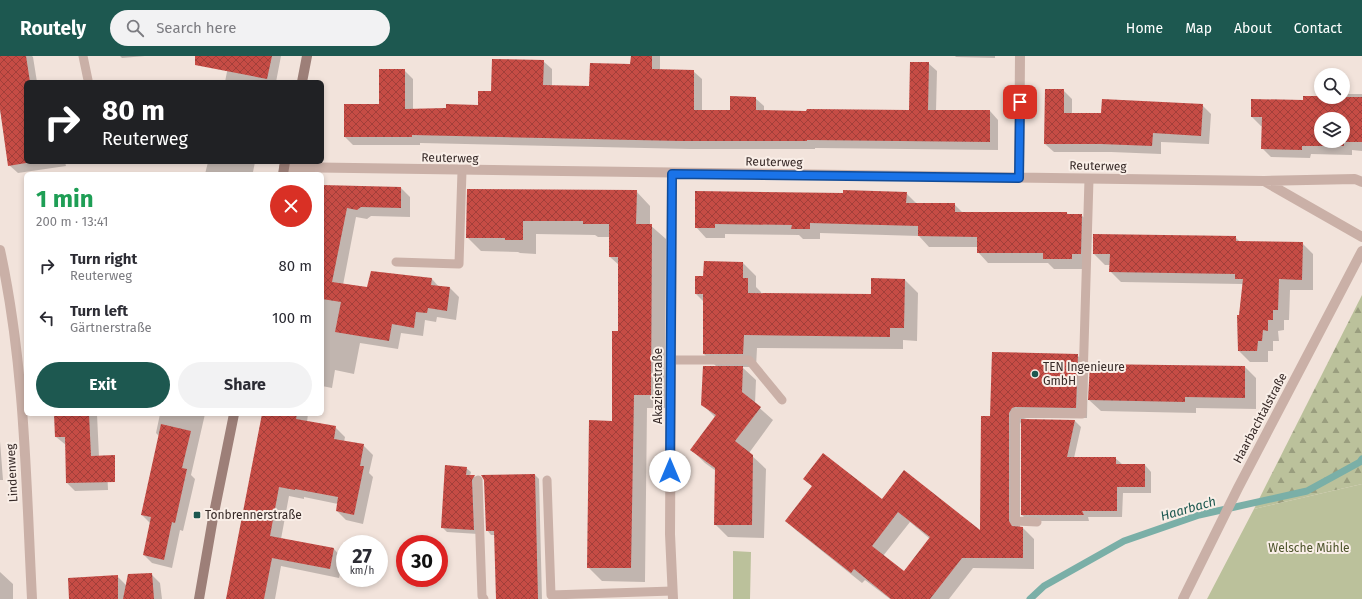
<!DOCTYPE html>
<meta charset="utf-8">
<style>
body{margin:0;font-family:"Fira Sans",sans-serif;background:#f2f2f3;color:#2b2b33;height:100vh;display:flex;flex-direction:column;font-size:15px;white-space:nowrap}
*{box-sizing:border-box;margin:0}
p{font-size:13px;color:#7c7c81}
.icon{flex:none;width:22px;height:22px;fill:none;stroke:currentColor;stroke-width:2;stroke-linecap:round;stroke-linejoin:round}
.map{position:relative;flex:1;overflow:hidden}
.sheet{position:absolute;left:24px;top:116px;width:300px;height:244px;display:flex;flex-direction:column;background:#fff;border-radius:6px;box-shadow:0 2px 6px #0003}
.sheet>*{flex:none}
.banner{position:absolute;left:24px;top:24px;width:300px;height:84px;border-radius:6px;box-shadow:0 2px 6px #0003;background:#202124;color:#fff;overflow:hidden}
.buttons{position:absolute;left:1314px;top:12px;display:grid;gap:8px}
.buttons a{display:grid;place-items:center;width:36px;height:36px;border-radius:50%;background:#fff;box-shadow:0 2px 6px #0003;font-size:20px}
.speed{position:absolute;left:336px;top:479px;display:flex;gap:8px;font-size:20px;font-weight:700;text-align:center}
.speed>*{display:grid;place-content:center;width:52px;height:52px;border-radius:50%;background:#fff;box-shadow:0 2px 6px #0003;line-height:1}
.speed small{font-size:10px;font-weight:400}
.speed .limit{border:6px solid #d22;background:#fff;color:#111}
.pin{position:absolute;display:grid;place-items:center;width:34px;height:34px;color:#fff;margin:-17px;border-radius:8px;box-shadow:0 2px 6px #0006}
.me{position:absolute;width:44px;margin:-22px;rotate:0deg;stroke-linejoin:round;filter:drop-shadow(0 0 3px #0008)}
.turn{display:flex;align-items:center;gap:14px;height:84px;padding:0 12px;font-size:18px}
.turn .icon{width:52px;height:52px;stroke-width:2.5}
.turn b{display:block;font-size:28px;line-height:34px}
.round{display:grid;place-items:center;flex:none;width:42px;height:42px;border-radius:21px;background:#f2f2f3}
.head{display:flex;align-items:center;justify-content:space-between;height:68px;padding:0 12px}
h1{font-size:24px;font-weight:700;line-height:30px;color:#1e9e55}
.primary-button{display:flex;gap:8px;margin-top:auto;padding:8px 12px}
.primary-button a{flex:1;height:46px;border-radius:24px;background:#1d5850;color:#fff;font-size:16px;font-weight:700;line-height:46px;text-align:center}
.primary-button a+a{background:#f2f2f3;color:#2b2b33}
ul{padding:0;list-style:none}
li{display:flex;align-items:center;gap:12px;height:52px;padding:0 12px}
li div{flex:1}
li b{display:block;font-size:15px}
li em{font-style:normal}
header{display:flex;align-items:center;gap:24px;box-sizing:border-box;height:56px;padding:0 20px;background:#1d5850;color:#fff}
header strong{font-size:19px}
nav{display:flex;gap:22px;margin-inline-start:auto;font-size:14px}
.search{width:280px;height:36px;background:#f2f2f3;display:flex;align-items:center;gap:10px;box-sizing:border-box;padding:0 14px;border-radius:22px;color:#7c7c81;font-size:15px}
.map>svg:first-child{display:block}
</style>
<header>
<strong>Routely</strong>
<div class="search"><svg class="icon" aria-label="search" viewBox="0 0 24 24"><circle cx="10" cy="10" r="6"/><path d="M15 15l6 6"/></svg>Search here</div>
<nav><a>Home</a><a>Map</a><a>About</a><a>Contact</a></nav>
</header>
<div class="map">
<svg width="1362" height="543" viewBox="0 0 1362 543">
<defs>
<pattern id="forest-firs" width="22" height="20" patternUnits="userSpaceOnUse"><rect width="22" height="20" fill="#bbc19b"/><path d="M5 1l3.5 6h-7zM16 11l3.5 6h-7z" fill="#999d7e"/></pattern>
<pattern id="building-cross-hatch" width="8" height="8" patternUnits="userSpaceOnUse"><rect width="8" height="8" fill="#c64c45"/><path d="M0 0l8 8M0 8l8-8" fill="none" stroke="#a23f3a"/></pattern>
</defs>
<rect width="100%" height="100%" fill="#f2e3db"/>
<!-- forest -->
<path fill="url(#forest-firs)" d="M1362 239V428L1254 453Z"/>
<!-- park -->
<path fill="#bbc19b" d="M1362 428V543H1207L1254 453Z
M733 495 751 496 750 543H733Z"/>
<!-- shadow -->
<path fill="#0003" fill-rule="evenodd" d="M0 0H32L33 1 37 26H26V106H65L66 110 18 117 9 109 0 53Z
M120 0H145L122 2Z
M230 0H281L276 26H225Z
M632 0H660V14L693 15 702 23V55H731L755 42 764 50V55H910L928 7 937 15 936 55H990L998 64V94L815 92V93H690L420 87V89H353L345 81 380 49 404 14 413 23V54L447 53 479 50 492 36 543 5 552 13V31H590L631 9Z
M955 0H995V2L956 1Z
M1063 34 1072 43V58H1102L1202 49 1211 58 1209 88 1161 86V98L1111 96H1054L1045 88Z
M1346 38H1362V95L1352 94V99L1311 98 1310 102 1271 101 1262 92V70H1261L1252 61 1304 45V41H1346ZM1321 63H1343V85H1321Z
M208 106H255L253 116 255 118H205Z
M322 130 401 132 410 141V161L371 160 367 163 356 161 343 229 368 232 372 216 432 223 439 231 450 232 459 241 456 264 437 261 436 266 425 264 423 280 401 277 398 293 360 287 354 318 335 314 332 332 322 330Z
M468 134 636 135 650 150V169L666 183 665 352H647L645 526 602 525 588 511 613 366 619 276V209L610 201V181H598L595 179 536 178V198L520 197 518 196 481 195 467 181Z
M906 137 917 148H954L963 157H1067L1068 159H1081L1092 169 1082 213H1054L1048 207H988L978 196V191H929L919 180 820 177V183H803L799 179 725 178V182H706L696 171 844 138Z
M1235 181 1240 186 1302 187 1313 198V234H1290L1289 264H1284V274L1278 275 1279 285H1273V295H1268V306H1250L1239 295 1243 229 1242 228 1121 226 1110 215 1111 209H1105L1094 198Z
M743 207 756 220V231L761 236V238L872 239 905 224 918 237 917 285 903 284V293L757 292 756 311H742L756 324 755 348 773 364 749 397 766 413 764 482 728 481 715 468 716 415 705 407 692 394 716 362 702 348 717 311 704 298V246L696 238 704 221Z
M1077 299 1088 310 1087 362H1027L1020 364H1022L1020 368V472H1023L1034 483V513L973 512 949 543H890L865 524 862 527 797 475 786 465 813 431 804 423 882 444 981 476 991 361ZM910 466 930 483 904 516 883 500Z
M1245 311 1256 322V353L1196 352V357L1101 355 1089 344Z
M55 358H97L99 401 107 409 108 434 75 435 67 427 66 389 56 381Z
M160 358H205L191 419 195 423 183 475 180 474 172 512 152 507 144 499 150 467 142 459 159 380 156 377Z
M263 358H308L307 366 335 371 345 381 344 386 363 389 373 399 369 417 373 421 363 468 346 464 337 455 338 448 304 441V443L289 440 281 483 334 493 343 503 339 522 281 510 275 543H227Z
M1075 365 1081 371 1074 402H1115L1122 408 1145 409 1151 416V437H1123L1122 461H1088L1089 465H1028L1022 459Z
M0 385 3 424H0Z
M466 412 471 416 470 420H474L478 424V478L447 476 442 471Z
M535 419 539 423 542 543H497L495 479H491L487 474Z
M0 516 13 528V543H0Z
M151 518 160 527 162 543H70L117 520 127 530Z"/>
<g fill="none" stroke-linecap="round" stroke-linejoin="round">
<!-- stream -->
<path stroke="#7aafa7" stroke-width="7" d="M1030 543 1044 530 1124 485 1199 459 1307 435 1360 406 1362 403"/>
</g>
<!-- building -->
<path fill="url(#building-cross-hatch)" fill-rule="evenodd" d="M0 0H26L30 26H26V107L8 110 0 53Z
M195 0H272L267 23 195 9Z
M631 0H652V13L694 14V54H730V40L756 41V54L806 55 807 53 909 54 910 6H929L928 54H990V86L807 84V85H681L412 79V81H344V48H379V13H405V53L446 52V48L478 49V35H491L492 3 544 4 543 29 589 30 590 7 630 8Z
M1045 33H1064V57H1101L1102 43 1203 48 1201 80 1153 77 1152 90 1101 88H1044Z
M1303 40H1321V41H1362V86H1344V90H1302V94L1261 93 1262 61H1251V43L1303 44ZM1321 63H1343V85H1321Z
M322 129 401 131V152L361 151 357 154 347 152 332 226 367 231 371 215 432 222 431 229 450 231 447 255 428 252 427 257 416 256 414 272 392 268 389 285 335 276 341 246 322 243Z
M467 133 637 134 636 168H652L651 339H634L631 512H587L589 364 612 365V275H618V201H609V168H583V165H523V184H505V182H466Z
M843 134 907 136 906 147H955V156H1067V158H1082L1081 198H1072V203H1043V197H977V181L918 180V170L810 167V173H791L792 169 715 168V172H695V135L843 137Z
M1093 178 1236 180V185L1303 186 1302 224 1279 223 1278 254H1273V264H1268V275L1263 274 1262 285H1258L1257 295H1238L1237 259H1239L1243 223H1235V218L1109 216 1110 198H1093Z
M704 205 743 206V222H748V237L871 238V222L905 223 904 272H890V281L744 279 743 298H703V238H695V220H703Z
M992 296 1078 298 1076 352 1015 351 1012 352 1009 357V465L1012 470 1023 471V502H962L930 543H891L854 513 851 517 785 465 812 430 803 423 823 397 882 443 904 414 980 474 981 360H990ZM898 456 930 481 904 515 872 490Z
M1090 308 1245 310V342L1185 341V346L1088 344Z
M703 310H743L742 336 761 351 735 385 753 399 752 469H714L715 412 690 394 716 359 701 349Z
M54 358H89L91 400 115 399V426L66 427 65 381H55Z
M262 358H297L296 363 336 370 334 383 364 388 360 410H364L354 459 336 455 338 441 295 433V434L279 431 270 480 334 492 330 513 272 502 264 543H226Z
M1021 363 1075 364 1067 401H1116V408H1145V431H1117V455H1082L1084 459H1021Z
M161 368 191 375 182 412 187 413 175 467 172 466 164 504 143 499 151 461 141 459Z
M445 409 467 411 466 419H475L472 424 474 474 441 472Z
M535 418 538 543H496L494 475H486L484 424 481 419Z
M152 517 154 543H123L128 518Z
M118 519V543H69L68 522Z"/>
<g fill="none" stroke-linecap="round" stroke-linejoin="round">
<!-- service -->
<path stroke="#cab0a7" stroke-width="9" d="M83 0 88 24
M396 206 459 208 462 115
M671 304H749L782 344
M478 424 482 540 484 543
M547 424 551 539 672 535
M1037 466 1015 465V357L1082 358 1089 123"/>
<!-- minor -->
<path stroke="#cab0a7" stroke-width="10" d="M284 111 1264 125 1355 123 1362 126
M672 118 670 478 673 543
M1019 122 1020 0
M1264 125 1362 181
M0 194C25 309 26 426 32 543
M1183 543 1238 432 1362 195"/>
<!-- secondary -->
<path stroke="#9d7f78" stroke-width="10" d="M302 26 307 0
M283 118 285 106
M199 543 213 462 234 358"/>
</g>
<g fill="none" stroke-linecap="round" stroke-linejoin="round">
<defs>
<path id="route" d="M670 415 672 118 1019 122 1020 46"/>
</defs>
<!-- route casing -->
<use href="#route" stroke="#114b97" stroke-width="10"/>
<!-- route -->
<use href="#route" stroke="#1a73e8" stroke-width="7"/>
</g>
<!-- markers -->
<g fill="#1d5850" stroke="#f9eee7" stroke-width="1.5">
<circle cx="1035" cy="318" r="4"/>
<rect x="193" y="455" width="8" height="8" rx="2"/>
</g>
<g text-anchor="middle" stroke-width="4" stroke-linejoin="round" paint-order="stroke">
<!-- street labels -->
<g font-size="12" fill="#362927" stroke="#f9eee7">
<text transform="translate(450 102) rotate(1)" y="4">Reuterweg</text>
<text transform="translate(774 106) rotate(1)" y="4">Reuterweg</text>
<text transform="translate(1098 110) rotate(1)" y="4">Reuterweg</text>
<text transform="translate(658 330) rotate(-90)" y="4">Akazienstraße</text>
<text transform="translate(1260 362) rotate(-62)" y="4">Haarbachtalstraße</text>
<text transform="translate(12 417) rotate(-93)" y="4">Lindenweg</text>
</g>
<!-- poi labels -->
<g font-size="12" fill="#362927" stroke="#f9eee7" text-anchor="start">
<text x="1043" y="315">TEN Ingenieure<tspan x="1043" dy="14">GmbH</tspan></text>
<text x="205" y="463">Tonbrennerstraße</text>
</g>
<!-- park labels -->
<g font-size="12" fill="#4d542b" stroke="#f9eee7">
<text x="1309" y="496">Welsche Mühle</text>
</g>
<!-- water labels -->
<g font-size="13" font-style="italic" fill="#1d5850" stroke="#f9eee7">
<text transform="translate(1188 452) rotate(-16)" y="5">Haarbach</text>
</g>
</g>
</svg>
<div class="buttons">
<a><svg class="icon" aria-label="search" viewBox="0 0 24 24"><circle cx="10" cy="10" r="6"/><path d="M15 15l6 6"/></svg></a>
<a><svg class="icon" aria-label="layers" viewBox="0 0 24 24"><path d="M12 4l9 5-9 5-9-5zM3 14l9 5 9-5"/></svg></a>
</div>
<div class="speed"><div>27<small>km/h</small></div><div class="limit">30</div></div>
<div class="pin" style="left:1020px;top:46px;background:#d93025"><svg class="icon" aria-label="arrive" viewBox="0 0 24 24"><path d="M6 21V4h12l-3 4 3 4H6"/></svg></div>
<svg class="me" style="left:670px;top:415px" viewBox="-20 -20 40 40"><circle r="19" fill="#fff"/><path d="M0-13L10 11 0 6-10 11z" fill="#1a73e8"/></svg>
<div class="banner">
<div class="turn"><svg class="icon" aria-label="right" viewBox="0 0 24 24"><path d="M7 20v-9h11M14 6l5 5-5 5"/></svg><div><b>80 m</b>Reuterweg</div></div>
</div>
<section class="sheet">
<div class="head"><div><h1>1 min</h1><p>200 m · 13:41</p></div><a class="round" style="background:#d93025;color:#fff"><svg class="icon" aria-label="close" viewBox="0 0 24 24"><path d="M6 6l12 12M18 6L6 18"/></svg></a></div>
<ul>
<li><svg class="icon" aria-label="right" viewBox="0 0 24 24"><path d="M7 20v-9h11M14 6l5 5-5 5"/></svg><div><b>Turn right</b><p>Reuterweg</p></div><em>80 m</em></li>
<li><svg class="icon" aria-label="left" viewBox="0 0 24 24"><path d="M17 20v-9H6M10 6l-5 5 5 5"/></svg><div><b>Turn left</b><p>Gärtnerstraße</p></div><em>100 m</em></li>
</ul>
<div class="primary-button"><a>Exit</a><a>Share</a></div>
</section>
</div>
